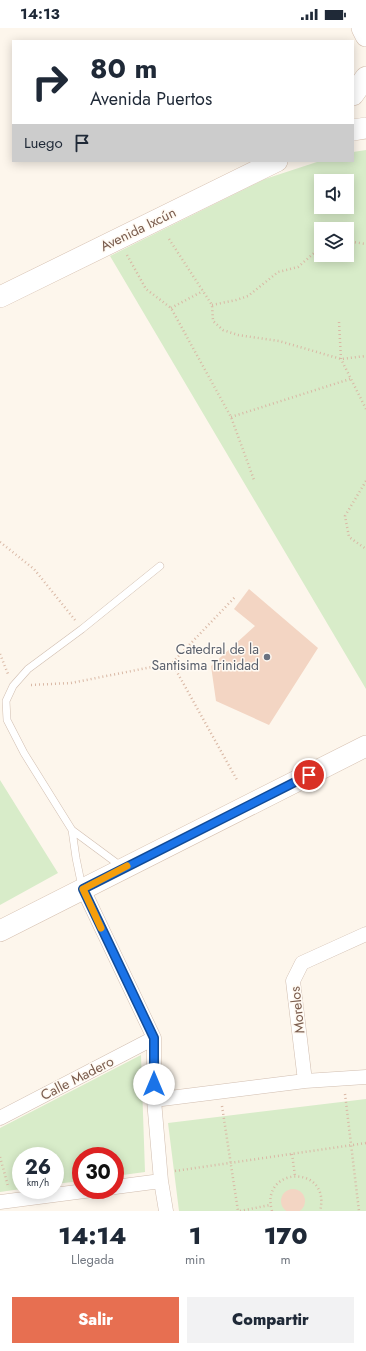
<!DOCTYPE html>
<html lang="es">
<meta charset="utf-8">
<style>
body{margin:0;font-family:Jost,sans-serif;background:#f2f2f3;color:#1f2937;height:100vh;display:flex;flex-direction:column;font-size:15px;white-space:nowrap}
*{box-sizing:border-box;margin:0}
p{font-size:13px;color:#747a83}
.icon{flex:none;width:22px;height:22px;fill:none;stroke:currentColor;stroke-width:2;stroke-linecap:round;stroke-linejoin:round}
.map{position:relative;height:1183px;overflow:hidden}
.details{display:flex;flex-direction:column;background:#fff;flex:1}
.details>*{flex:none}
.guide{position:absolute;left:12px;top:12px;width:342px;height:122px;border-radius:0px;box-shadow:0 2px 10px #0003;background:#fff;color:#1f2937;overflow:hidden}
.tools{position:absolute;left:314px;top:146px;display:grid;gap:8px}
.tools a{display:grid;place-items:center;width:40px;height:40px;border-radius:0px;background:#fff;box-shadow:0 2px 10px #0003;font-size:20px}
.speed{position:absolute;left:12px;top:1119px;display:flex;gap:8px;font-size:20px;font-weight:700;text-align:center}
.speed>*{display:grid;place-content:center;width:52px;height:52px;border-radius:50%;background:#fff;box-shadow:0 2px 10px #0003;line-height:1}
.speed small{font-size:10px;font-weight:400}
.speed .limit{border:6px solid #d22;background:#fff;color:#111}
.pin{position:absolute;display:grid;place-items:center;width:34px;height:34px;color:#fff;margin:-17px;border:2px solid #fff;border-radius:50%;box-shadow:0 1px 4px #0007}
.me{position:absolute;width:44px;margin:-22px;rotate:0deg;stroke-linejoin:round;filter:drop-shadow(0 0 3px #0008)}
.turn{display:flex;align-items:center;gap:14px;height:84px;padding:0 12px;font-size:18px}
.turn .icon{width:52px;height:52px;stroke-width:2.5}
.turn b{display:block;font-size:28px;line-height:34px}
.then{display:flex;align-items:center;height:38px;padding:0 12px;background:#0003;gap:8px;font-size:15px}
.eta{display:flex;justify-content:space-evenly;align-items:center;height:68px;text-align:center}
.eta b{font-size:24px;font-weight:800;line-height:28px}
.cta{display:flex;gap:8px;margin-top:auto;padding:8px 12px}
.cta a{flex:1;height:46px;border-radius:0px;background:#e76f51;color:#fff;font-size:16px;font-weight:800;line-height:46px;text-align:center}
.cta a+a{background:#f2f2f3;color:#1f2937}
.status{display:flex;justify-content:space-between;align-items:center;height:28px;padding:0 20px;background:#fff;direction:ltr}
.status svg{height:11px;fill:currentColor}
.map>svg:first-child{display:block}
</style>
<div class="status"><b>14:13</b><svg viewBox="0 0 49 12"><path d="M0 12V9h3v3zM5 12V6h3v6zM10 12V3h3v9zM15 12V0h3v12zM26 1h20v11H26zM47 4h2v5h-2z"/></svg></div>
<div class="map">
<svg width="366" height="1183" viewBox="0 0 366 1183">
<rect width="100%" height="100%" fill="#fdf6ec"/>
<!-- green -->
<path fill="#d8ecc9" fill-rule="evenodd" d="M366 122V661L110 228 265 151 320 133H353V124ZM321 153H347V179H321ZM321 201H347V227H321Z
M0 752 58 845 0 877Z
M141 1027 145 1144 115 1148V1128H81V1153L55 1156V1128H21V1161L0 1164V1100Z
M366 1071V1183H179L168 1095Z"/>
<!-- building -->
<path fill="#f3d5c3" d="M249 561 318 620 269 697 216 673 211 638 255 598 234 581Z
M281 1173a12 12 0 1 1 24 0a12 12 0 1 1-24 0Z"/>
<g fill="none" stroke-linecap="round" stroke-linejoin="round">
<defs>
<path id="lane" d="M72 802 76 830 82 859
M122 839 72 802 24 725 7 692 6 673 13 658 28 641 82 601 160 538"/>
<path id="street" d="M83 861 154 1010V1072L161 1153 166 1183
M305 1053 293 953 302 935 366 906
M154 1072 305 1053 366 1049
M0 1090 154 1010
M115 1159 161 1153
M0 1174 92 1162"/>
<path id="secondary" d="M362 0 366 8
M353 67 366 49
M353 102 366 100
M0 269 277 133
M0 903 366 718"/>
</defs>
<!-- lane casing -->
<use href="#lane" stroke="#d1beb0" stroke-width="8"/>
<!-- street casing -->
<use href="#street" stroke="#d1beb0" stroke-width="15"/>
<!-- secondary casing -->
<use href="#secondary" stroke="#d6c0b0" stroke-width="22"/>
<!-- path -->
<path stroke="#d9b8a5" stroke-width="2.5" stroke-dasharray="1 3" stroke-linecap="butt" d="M169 211 212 277 213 293 223 302 238 307 279 313 341 331 366 328
M347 213 366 216
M127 227 146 261 171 280 231 389 254 452
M212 277 236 272 248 268 278 244 298 239 321 219
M171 280 203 263
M339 294 341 331 366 381
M231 389 350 351
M366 453 345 488 349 509 366 521
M0 514 34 541 75 592
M0 626 8 646
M172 635 237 752
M31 657 71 655 172 635 236 568
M345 1066 359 1183
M222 1078 238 1183
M292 1126 295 1148
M0 1129 8 1158
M175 1143 366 1115
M240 1183 270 1177
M272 1183C259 1138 332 1136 320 1183"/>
<!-- lane -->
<use href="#lane" stroke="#fff" stroke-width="7"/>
<!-- street -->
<use href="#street" stroke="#fff" stroke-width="14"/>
<!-- secondary -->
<use href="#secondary" stroke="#fff" stroke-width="21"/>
</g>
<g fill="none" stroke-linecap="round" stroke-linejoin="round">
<defs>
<path id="route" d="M154 1056V1010L83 861 309 747"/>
</defs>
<!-- route casing -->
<use href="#route" stroke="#114b97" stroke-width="10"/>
<!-- route -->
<use href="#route" stroke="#1a73e8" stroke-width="7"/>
<!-- slow -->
<path stroke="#f59e0b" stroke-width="7" d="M101 900 83 861 127 838"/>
</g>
<!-- markers -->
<circle fill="#6b7280" stroke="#fffaf3" stroke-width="1.5" cx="267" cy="629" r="4"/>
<g text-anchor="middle" stroke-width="3" stroke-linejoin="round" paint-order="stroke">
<!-- street labels -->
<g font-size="14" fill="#7a5c4d" stroke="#fffaf3">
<text transform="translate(138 201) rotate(-26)" y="5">Avenida Ixcún</text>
<text transform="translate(297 982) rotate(-96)" y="5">Morelos</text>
<text transform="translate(77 1050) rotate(-27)" y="5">Calle Madero</text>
</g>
<!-- worship labels -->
<g font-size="14" fill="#5b616d" stroke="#fffaf3" text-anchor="end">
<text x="259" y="626">Catedral de la<tspan x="259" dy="16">Santisima Trinidad</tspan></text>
</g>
</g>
</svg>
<div class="tools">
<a><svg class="icon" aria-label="sound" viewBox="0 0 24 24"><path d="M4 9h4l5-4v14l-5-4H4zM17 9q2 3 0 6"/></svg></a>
<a><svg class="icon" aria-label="layers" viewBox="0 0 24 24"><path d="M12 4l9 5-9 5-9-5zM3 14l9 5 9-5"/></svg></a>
</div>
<div class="speed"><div>26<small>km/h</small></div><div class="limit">30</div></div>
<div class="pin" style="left:309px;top:747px;background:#d93025"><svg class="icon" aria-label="arrive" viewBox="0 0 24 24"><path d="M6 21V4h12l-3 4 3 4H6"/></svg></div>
<svg class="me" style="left:154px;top:1056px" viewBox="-20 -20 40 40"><circle r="19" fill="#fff"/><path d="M0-13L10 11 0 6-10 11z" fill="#1a73e8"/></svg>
<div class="guide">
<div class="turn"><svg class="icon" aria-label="right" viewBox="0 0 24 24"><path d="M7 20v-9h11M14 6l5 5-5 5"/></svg><div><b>80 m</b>Avenida Puertos</div></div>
<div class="then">Luego<svg class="icon" aria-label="arrive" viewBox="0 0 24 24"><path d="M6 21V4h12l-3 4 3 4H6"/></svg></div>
</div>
</div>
<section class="details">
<div class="eta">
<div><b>14:14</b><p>Llegada</p></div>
<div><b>1</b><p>min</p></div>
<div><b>170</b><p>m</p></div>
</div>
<div class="cta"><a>Salir</a><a>Compartir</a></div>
</section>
